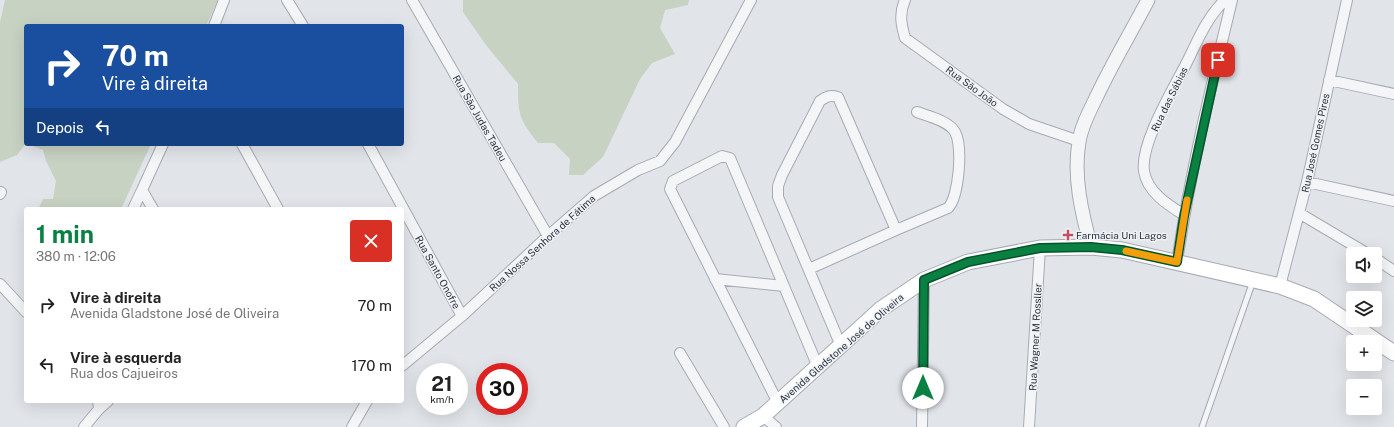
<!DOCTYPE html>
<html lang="pt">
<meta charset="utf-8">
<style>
body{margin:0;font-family:"Public Sans",sans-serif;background:#f6f6f6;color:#222;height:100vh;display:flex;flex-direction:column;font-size:15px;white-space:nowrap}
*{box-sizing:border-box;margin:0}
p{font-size:13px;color:#767676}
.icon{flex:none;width:22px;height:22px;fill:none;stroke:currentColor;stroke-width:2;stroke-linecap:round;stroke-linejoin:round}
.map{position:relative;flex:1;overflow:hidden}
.details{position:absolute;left:24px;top:207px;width:380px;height:196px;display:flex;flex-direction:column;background:#fff;border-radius:4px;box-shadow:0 4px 16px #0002}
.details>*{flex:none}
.hud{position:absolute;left:24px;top:24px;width:380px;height:122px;border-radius:4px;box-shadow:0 4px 16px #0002;background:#1a4fa0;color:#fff;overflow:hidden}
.buttons{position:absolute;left:1346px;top:247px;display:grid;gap:8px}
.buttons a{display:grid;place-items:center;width:36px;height:36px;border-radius:4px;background:#fff;box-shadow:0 4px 16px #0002;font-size:20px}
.speed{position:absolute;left:416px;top:363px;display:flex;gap:8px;font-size:20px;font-weight:700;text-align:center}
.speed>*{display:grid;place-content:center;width:52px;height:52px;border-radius:50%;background:#fff;box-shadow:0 4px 16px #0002;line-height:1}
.speed small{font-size:10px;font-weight:400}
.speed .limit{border:6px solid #d22;background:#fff;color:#111}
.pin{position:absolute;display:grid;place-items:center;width:34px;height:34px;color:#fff;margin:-17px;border-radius:8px;box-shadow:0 2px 6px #0006}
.me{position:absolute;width:44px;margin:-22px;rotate:0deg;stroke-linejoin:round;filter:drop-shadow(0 0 3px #0008)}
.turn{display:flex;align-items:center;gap:14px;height:84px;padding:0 12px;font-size:18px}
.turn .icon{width:52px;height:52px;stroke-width:2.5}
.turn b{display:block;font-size:28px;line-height:34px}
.then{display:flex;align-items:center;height:38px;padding:0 12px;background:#0003;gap:8px;font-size:15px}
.round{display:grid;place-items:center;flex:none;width:42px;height:42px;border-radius:4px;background:#f6f6f6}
.headline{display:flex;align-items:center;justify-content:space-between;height:68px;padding:0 12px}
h1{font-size:24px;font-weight:700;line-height:30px;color:#0b8043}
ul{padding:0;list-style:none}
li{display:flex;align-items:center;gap:12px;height:60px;padding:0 12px}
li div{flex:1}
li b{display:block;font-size:15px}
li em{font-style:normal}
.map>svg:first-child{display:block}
</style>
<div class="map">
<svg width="1394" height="427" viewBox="0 0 1394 427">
<rect width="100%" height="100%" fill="#e1e4e9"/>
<!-- green -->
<path fill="#c7d2c2" d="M5 0H218L206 26H26V143L17 155 0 162V22Z
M463 0H689L688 5 665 10 660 28 675 54 652 63 640 79 603 157 583 175H569L570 159 554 143H538C519 119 518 115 518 84L486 45 463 12Z
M28 144H151L121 209H38L43 199H53L56 181 46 161 43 150Z"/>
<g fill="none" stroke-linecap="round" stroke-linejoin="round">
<defs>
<path id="service" d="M1202 427 1253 281"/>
<path id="minor" d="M287 0 303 26
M412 0 548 236
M905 0C899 13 901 24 905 38L1003 109 1029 124 1079 141
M214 26 224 0
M1329 80 1394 94
M242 144 278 209
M368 144 462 316
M1307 182 1394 201
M0 194 1 192
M133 209 142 190
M153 209 142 190 163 144
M1299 213 1368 254
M1184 215C1168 205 1147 192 1144 171 1140 143 1174 88 1187 62 1198 40 1207 17 1225 0
M1375 258 1394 271
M1177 262C1190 173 1211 87 1232 0
M809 269 896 230
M715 279 784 286
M0 284 26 312
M1280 286 1307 182 1347 0
M841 346 778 197V186L782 175 820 101C827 96 830 95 838 97L896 230 948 208C959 197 963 146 955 132 949 121 928 116 917 112
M680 353 724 427
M402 366 462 316 548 236 594 196 638 170 660 161 675 142 751 0
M98 401 99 409 108 401
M778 403 670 189 673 181 722 156 730 158 818 367
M763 416 776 427
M84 427 99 409
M352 427 367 401
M922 427 924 280
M1029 427 1040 248"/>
<path id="tertiary" d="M1091 247C1082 214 1073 177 1079 142 1081 128 1088 114 1094 102 1110 67 1130 34 1148 0"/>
<path id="secondary" d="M744 427 763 416 881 309 924 280 968 262 1040 248 1091 247 1122 250 1280 286 1314 299 1394 353"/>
</defs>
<!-- service casing -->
<use href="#service" stroke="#a6abb3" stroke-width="7"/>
<!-- minor casing -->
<use href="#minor" stroke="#a6abb3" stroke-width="12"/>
<!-- tertiary casing -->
<use href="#tertiary" stroke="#a6abb3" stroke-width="15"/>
<!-- secondary casing -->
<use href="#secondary" stroke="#a6abb3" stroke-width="17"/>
<!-- service -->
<use href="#service" stroke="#f3f5f7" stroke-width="5"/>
<!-- minor -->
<use href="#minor" stroke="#f3f5f7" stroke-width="10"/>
<!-- tertiary -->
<use href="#tertiary" stroke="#f3f5f7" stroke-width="13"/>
<!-- secondary -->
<use href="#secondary" stroke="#fff" stroke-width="15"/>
</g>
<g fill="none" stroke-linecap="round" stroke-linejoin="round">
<defs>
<path id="route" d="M923 388 924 280 968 262 1040 248 1091 247 1122 250 1177 262 1184 216 1218 60"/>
</defs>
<!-- route casing -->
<use href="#route" stroke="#07532c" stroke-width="10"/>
<!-- route -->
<use href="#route" stroke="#0b8043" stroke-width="7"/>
<!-- slow -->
<path stroke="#f59e0b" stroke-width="7" d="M1126 251 1177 262 1187 200"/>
</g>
<!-- markers -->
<path fill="#c74c64" stroke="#f0f3f6" stroke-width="1.5" d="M1066 229h4v4h4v4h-4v4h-4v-4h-4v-4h4z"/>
<g text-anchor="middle" stroke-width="3" stroke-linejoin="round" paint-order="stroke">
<!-- street labels -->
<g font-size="10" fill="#2a333f" stroke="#f0f3f6">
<text transform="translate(972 86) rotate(36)" y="4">Rua São João</text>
<text transform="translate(1169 99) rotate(-64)" y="4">Rua das Sábias</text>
<text transform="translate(480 118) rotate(60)" y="4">Rua São Judas Tadeu</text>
<text transform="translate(1315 143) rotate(-78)" y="4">Rua José Gomes Pires</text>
<text transform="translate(542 243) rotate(-42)" y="4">Rua Nossa Senhora de Fátima</text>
<text transform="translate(438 272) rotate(61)" y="4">Rua Santo Onofre</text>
<text transform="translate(1035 337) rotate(-87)" y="4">Rua Wagner M Rossller</text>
<text transform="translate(841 348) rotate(-41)" y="4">Avenida Gladstone José de Oliveira</text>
</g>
<!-- poi labels -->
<g font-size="10" fill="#2a333f" stroke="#f0f3f6" text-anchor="start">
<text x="1076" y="239">Farmácia Uni Lagos</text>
</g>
</g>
</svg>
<div class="buttons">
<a><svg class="icon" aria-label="sound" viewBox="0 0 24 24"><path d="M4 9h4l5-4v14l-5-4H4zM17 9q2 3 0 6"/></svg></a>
<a><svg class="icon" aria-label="layers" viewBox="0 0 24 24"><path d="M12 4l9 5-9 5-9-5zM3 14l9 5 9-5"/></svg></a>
<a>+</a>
<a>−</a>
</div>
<div class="speed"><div>21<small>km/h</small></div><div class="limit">30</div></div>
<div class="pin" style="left:1218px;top:60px;background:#d93025"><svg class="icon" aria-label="arrive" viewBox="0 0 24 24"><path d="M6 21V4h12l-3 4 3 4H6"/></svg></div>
<svg class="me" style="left:923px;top:388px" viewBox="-20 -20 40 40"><circle r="19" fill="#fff"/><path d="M0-13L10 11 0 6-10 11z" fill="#0b8043"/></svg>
<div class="hud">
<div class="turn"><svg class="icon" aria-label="right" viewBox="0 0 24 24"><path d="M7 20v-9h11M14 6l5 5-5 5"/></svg><div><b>70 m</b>Vire à direita</div></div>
<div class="then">Depois<svg class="icon" aria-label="left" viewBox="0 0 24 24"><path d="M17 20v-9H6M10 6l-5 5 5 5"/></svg></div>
</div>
<section class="details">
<div class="headline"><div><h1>1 min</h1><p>380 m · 12:06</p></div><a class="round" style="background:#d93025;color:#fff"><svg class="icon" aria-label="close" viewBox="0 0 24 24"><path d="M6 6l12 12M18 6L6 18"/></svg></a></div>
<ul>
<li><svg class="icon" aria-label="right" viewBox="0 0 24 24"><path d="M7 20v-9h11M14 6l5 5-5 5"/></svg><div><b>Vire à direita</b><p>Avenida Gladstone José de Oliveira</p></div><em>70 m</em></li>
<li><svg class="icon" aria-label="left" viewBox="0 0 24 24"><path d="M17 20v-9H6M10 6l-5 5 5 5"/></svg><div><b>Vire à esquerda</b><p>Rua dos Cajueiros</p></div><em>170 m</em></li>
</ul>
</section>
</div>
